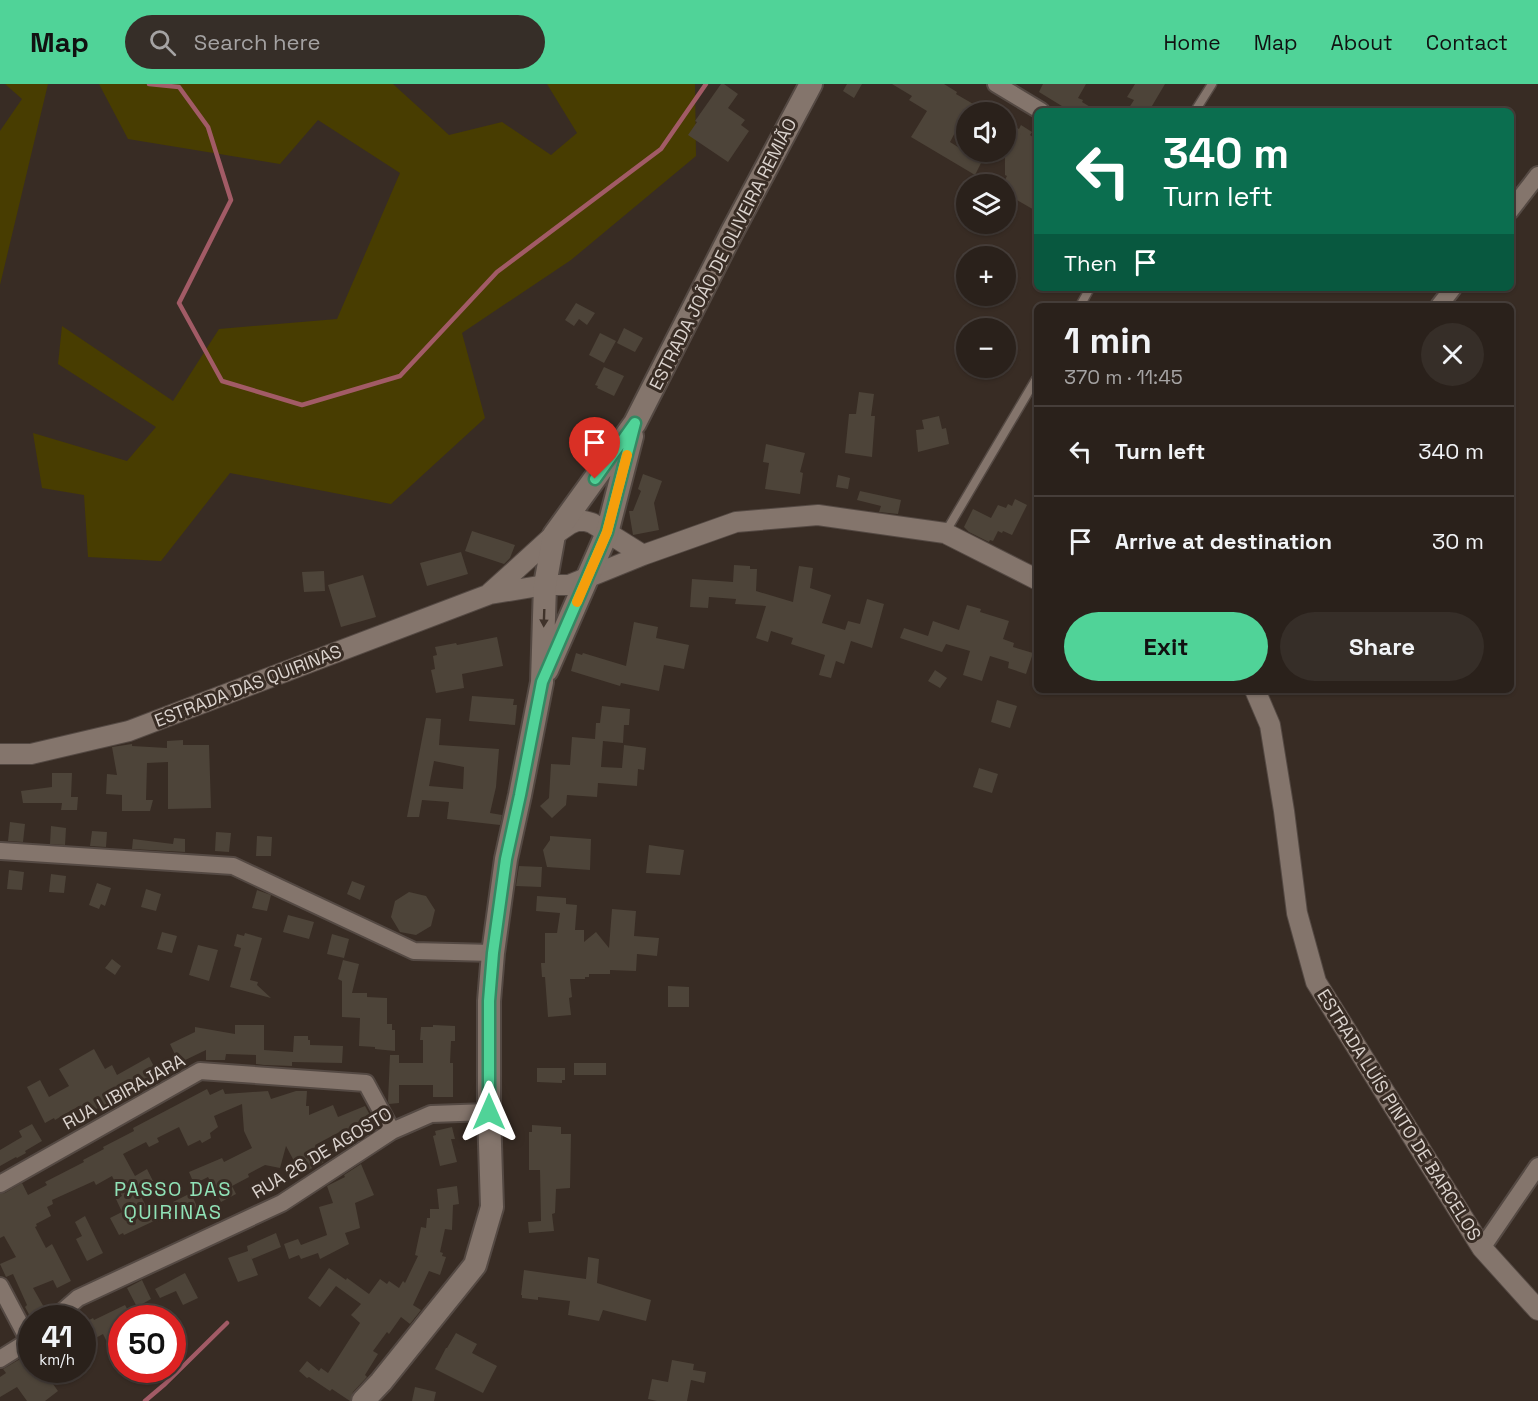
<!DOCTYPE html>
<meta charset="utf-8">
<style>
body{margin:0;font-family:"Space Grotesk",sans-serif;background:#362e28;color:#f1f3f6;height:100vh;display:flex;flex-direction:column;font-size:22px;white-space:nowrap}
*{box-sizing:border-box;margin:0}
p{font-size:20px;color:#a5a3a3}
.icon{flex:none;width:33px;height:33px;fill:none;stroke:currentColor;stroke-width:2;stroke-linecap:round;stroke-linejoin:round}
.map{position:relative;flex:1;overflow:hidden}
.side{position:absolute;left:1034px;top:219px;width:480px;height:390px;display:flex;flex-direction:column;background:#2a211b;border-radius:9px;box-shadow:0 2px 4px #0004,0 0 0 2px #463e3a}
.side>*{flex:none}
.top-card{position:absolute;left:1034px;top:24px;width:480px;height:183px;border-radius:9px;box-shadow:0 2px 4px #0004,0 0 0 2px #463e3a;background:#0b6e4f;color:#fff;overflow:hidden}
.fabs{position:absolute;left:956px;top:18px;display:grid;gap:12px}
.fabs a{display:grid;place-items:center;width:60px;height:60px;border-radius:50%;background:#2a211b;box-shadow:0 2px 4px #0004,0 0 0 2px #463e3a;font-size:30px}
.speed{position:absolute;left:18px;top:1221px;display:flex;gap:12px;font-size:30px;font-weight:700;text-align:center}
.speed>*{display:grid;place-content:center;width:78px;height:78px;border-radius:50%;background:#2a211b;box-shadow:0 2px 4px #0004,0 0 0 2px #463e3a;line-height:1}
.speed small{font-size:15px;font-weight:400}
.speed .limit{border:9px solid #d22;background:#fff;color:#111}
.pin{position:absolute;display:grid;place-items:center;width:51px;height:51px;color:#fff;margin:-62px -26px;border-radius:50% 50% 50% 0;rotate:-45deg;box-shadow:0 0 6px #0007}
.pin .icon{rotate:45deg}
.me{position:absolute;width:66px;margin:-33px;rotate:0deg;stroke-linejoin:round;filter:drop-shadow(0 0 4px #0008)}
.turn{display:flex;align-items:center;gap:21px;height:126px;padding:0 30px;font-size:27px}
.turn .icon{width:78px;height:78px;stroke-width:2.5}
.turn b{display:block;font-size:42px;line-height:51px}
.then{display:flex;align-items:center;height:57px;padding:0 30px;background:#0003;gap:12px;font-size:22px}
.round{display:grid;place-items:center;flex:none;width:63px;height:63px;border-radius:32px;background:#362e28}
.summary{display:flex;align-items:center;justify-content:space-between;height:102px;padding:0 30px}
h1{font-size:36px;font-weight:800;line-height:45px}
.button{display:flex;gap:12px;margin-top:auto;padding:12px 30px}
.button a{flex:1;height:69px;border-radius:36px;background:#50d398;color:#111;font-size:24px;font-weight:800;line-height:69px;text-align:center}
.button a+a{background:#362e28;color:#f1f3f6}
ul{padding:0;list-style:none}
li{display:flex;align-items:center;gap:18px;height:90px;padding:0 30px;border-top:2px solid #463e3a}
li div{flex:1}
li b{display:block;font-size:22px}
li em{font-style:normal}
header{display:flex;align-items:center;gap:36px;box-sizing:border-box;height:84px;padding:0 30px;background:#50d398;color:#111}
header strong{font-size:28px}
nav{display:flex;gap:33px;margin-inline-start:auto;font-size:21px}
.search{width:420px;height:54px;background:#362e28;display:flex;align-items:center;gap:15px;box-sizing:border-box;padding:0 21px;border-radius:33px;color:#a5a3a3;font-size:22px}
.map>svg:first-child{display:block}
</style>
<header>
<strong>Map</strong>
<div class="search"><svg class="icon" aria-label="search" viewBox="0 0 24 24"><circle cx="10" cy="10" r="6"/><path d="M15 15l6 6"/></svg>Search here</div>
<nav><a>Home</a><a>Map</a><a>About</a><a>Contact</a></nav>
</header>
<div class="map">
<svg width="1538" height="1317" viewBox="0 0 1538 1317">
<rect width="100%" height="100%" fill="#382c24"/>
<!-- green -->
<path fill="#483d01" d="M5 0H48L0 201V47L22 15Z
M99 0H393L449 51 502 38 551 71 577 49 547 0H695L696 72 571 176 462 249 485 334 391 420 230 389 161 477 88 473 84 411 42 404 33 349 127 377 156 343 58 280 62 242 173 317 219 245 337 235 400 89 318 36 280 80 128 55Z"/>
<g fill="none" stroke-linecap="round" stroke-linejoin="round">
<!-- stream -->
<path stroke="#a25b66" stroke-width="4.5" d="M149 0 179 3 208 43 231 116 179 219 222 297 302 321 400 292 497 188 661 65 706 0
M145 1317 165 1300 227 1239"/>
</g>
<!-- building -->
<path fill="#4d4439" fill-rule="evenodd" d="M721 0H724L738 10 728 24 745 36 741 41 749 47 728 78 688 51 697 38 695 37Z
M847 0H862L854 14 843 7Z
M892 0H944L957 8 956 10 987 28H966L950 58 972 72 973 70 983 75 975 91 911 53 927 27 909 16 912 12Z
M1043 0H1086L1078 14 1083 16 1082 18 1097 27H1070L1039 8Z
M1135 0H1165L1149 27H1127L1134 16 1127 13Z
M1005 37 1019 45 1021 41 1032 48 1030 51 1036 55V74L1032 82 1036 84V127L1005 109V96L1007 92 1005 91Z
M576 219 595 229 587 241 579 235 574 242 565 236Z
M624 244 643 254 635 268 617 259Z
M600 249 616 257 604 279 589 271Z
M604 283 624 292 614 312 597 304 598 302 595 301Z
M859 308 874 310 871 332H875L872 373 845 369 849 330H856Z
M939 332 942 345 946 344 949 360 918 368 916 346 924 345 922 336Z
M766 360 805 369 800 388 803 389 800 410 765 405 769 379 763 378Z
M643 390 662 397 654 419 659 446 633 451 629 427H633L641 407 638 405Z
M838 391 850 394 848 405 836 403Z
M860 407 901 416 898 430 879 428 881 422 857 416Z
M1015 415 1027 421 1012 451 1003 447 1002 449 998 447 993 457 990 456 989 458 969 448 964 443 973 425 991 434 998 421 1006 424 1008 420 1012 422Z
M472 447 515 461 510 474 504 480 465 467Z
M461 468 468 490 427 502 420 479Z
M734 481 750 482V485H757L756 507 793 518 799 482 813 484 810 504 831 511 822 539 845 546 848 537 860 540 867 515 884 520 872 564 851 557 844 580 836 577 831 594 819 591 825 571 791 560 793 554 771 547 768 558 756 554 766 522 735 520 736 515 709 513 708 524 690 523 692 495 733 498Z
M324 487 325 507 304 508 302 488Z
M363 491 376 533 341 543 328 501Z
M967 521 981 525 980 528 1009 537 1003 555 1014 559 1013 563 1033 569 1026 590 1008 584 1009 578 990 572 982 597 963 591 970 567 946 560 942 568 900 554 904 544 928 552 933 537 959 546Z
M634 538 658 543 656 554 689 561 684 585 664 581 659 607 621 599 620 602 571 587 576 569 582 571 583 569 626 582Z
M497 553 503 582 462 590 464 604 436 609 431 586 435 585 433 572 437 571 435 563 456 559 457 561Z
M935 586 947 594 940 604 928 597Z
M472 612 514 615 513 621H517L515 641 469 637Z
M997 616 1017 622 1010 644 991 638Z
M602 622 630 625 629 641H624L623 659 603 657 601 683 622 684 624 661 646 664 644 686 638 685 637 702 598 699 597 713 567 711 566 721 552 734 540 722 549 714 551 680 570 681 572 653 595 655 596 639H600Z
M426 634 441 635 439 661 499 665 496 703 490 729 502 731 500 741 447 735 449 718 422 716 419 733H407ZM434 677 464 683 463 705 429 702Z
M183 656V661H209L211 724 168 725V678L147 679 146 716H153L150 727H122V711L106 710 107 690 117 691 112 663 132 660V662L167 664V657Z
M979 684 998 690 992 709 973 703Z
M52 689H72L71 713H78L77 726H61L62 719H23L21 707 52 703Z
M10 738 25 740 23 758 8 757Z
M51 742 66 744 65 761 50 760Z
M92 747 107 748 106 763 90 762Z
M216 748 231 749 229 768 215 767Z
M257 752 272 753 271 772H256Z
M550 752 591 755 590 786 547 783 543 766 550 756Z
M174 754 185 755V768L132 765 133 755 173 760Z
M649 761 684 766 680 791 646 789Z
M519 782 542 783 541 803 516 802Z
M9 786 24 788 22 806 7 805Z
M51 790 66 792 64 809 49 808Z
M352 797 365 802 360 816 347 810Z
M97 799 111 804 105 822 101 820 99 825 89 821Z
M146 805 161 810 156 827 141 823Z
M257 806 271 811 267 827 252 824Z
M409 808 426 812 435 826 431 842 416 851 400 848 391 833 395 817Z
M537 812 566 814V820L577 821 575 846H584V858L596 848 609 864 612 825 636 827 634 852 659 854 657 872 637 870 636 887 610 886V890H589V893H585V895H570L572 913 569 914 571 931 548 933 545 893H542L541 879H545V849H557L560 829 536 827Z
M288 831 314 838 309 855 283 848Z
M162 848 177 852 172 869 157 865Z
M245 849 262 854 250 896 258 898 257 901 271 914 230 903 241 864 234 862 237 850 244 852Z
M332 850 349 855 344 874 327 870Z
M198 861 218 866 209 897 189 891Z
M112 875 121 882 115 891 105 884Z
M343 876 359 880 352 909H367V913L387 914V940H392V946H395V967L375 965V963L359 962 360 934 342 933V897L338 895Z
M668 902 689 903V923H668Z
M235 941H264V966L293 968 294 952H308V956H310V961L343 962 342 979 292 978V982L264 981 256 980V971L226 970 225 976H206V966L179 979 170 960 195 948V943L235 950Z
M433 941 455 942V957H451L450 979H453V1013H433V1001H399V1019L389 1020 388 1017 390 971H399V979H423V956H420L421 943H433Z
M94 965 105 985 112 981 117 991 149 973 158 990 115 1013 116 1015 88 1029 87 1028 83 1030 79 1022 55 1036 54 1034 45 1039 27 1003 40 996 49 1013 69 1002 59 985Z
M574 979H606V991H574Z
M537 984H565V996H562V999L537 998Z
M207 1005 210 1011 223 1005 225 1010 268 1007 271 1015 296 1007H307L306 1022H309V1031L333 1021 338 1033 365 1022 371 1033 368 1034 371 1041 349 1050 347 1044 315 1061 324 1078 301 1090 286 1062 280 1084 265 1081 248 1090 249 1093 232 1102 236 1110 221 1118 208 1093 194 1100 189 1088 222 1074 224 1078 252 1064 244 1047 242 1020 214 1032 218 1043 210 1049 211 1054 202 1059 200 1056 188 1062 179 1043 157 1054 159 1058 149 1063 146 1058 123 1070 135 1092 147 1085 153 1097 137 1105 154 1137 124 1151 123 1149 119 1151 110 1134 122 1128 116 1115 122 1112 112 1092 96 1101 94 1097 52 1116 53 1120 47 1123 51 1132 36 1140 37 1142 35 1143 46 1164 52 1160 71 1197 57 1204 53 1196 33 1204 45 1225 31 1234 25 1223 27 1221 13 1190 6 1193 0 1180 16 1173 4 1152 0 1154V1110L5 1109 22 1099 28 1111 47 1101 45 1098 84 1078 83 1076 104 1065 103 1063 134 1047 133 1044Z
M32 1040 42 1057 25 1067 26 1069 17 1074 16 1073 0 1082V1066L22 1053 19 1047Z
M532 1041 561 1043V1050H571L570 1104 556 1105 555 1129 552 1130 554 1147 529 1149 528 1138 541 1137 540 1086H529V1048H532Z
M452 1043 455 1055H451L457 1078 440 1082 433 1052 436 1051 435 1047Z
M361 1080 374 1111 355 1119 360 1144 345 1149 349 1160 320 1175 318 1169 301 1175 299 1171 289 1175 284 1160 298 1155 301 1161 327 1151 319 1123 333 1119 327 1102 345 1093 344 1091Z
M457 1102 459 1120 453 1121 452 1146 445 1145 440 1168 443 1169 442 1172 446 1173 440 1191 429 1187 413 1221 421 1226 410 1240 401 1233 389 1250 387 1248 373 1267 378 1270 365 1291 367 1293 353 1308 350 1317 332 1305 330 1307 309 1293 307 1294 299 1287 307 1277 319 1287 321 1284 328 1289 360 1239 351 1231 361 1220 336 1202 320 1223 308 1214 329 1184 346 1196 347 1194 369 1210 380 1195 387 1200 389 1197 399 1204 403 1197 405 1199 418 1172 415 1171 421 1143 426 1144 427 1134H430V1125H439L437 1105Z
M191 1109 198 1125 193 1128 194 1129 181 1135 173 1118Z
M85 1132 103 1169 87 1177 76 1155 82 1152 75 1138Z
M276 1149 281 1163 252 1175 250 1170 258 1191 238 1198 228 1174 248 1167 247 1162Z
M588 1173 599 1175 597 1199 651 1216 646 1237 603 1226 599 1237 568 1231 570 1217 538 1213V1216L522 1214V1211H521L524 1186 586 1195Z
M185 1189 198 1214 183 1221 176 1207 160 1214 155 1205Z
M142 1196 151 1215 137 1223 127 1204Z
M125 1221 131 1232 126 1234H122V1237L120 1238 122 1242V1250L107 1258 103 1250 90 1257 82 1245V1240L93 1234 94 1236Z
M456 1249 477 1260 472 1269 497 1282 483 1309 435 1285 446 1264H447Z
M32 1268V1286H43L58 1307 45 1317H27L17 1303 0 1313V1293L6 1289 3 1285Z
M672 1276 694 1280 693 1286 706 1288 704 1299 691 1296 687 1317H657L648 1315 652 1295 668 1298Z
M415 1303 436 1308 434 1317H412Z"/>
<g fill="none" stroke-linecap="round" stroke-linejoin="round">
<defs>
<path id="service" d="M1195 27 1212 0
M1080 222 1090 204
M945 449 1036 295"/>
<path id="minor" d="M996 0 1041 27
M1510 127 1538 91
M1439 222 1453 204
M1 767 233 782 414 867 493 869
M0 1100 200 987 366 999 392 1047
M1482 1164 1538 1082
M0 1202 29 1257
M55 1234 78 1214 282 1119 392 1047 431 1030 489 1028
M0 1275 32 1255"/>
<path id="tertiary" d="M490 509 554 451 570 440 577 437H585L592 439 643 471
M1255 606 1270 641 1284 727 1297 829 1316 898 1482 1164 1538 1226
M0 670H31L129 647 490 510 545 501H569L643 471 736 438 818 431 945 449 1036 495"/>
<path id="secondary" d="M547 586 607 449 632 352
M363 1317 381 1298 475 1181 492 1123 489 1028V917L493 869 506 775 520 711 542 598 545 501 554 451 635 339 732 148 811 0"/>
</defs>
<!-- service casing -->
<use href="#service" stroke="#544943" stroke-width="11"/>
<!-- minor casing -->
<use href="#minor" stroke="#544943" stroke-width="20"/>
<!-- tertiary casing -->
<use href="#tertiary" stroke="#544943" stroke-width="22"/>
<!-- secondary casing -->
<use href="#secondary" stroke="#544943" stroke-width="26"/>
<!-- service -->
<use href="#service" stroke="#84756c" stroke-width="8"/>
<!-- minor -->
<use href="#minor" stroke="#84756c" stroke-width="16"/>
<!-- tertiary -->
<use href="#tertiary" stroke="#84756c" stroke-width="20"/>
<!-- secondary -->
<use href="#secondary" stroke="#84756c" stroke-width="22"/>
</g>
<!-- one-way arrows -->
<defs><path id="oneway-solid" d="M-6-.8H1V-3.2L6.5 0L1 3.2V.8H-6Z" transform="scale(1.5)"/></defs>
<use fill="#40332b" href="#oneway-solid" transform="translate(544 534) rotate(92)"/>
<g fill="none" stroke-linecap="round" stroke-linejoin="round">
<defs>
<path id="route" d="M489 1028V917L493 869 506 775 520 711 542 598 607 448 635 339 595 395"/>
</defs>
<!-- route casing -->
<use href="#route" stroke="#348963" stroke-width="15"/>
<!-- route -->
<use href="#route" stroke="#50d398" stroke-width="10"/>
<!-- slow -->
<path stroke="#f59e0b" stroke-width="10" d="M577 518 607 448 627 371"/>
</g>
<g text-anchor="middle" stroke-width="6" stroke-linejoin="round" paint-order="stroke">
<!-- street labels -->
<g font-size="18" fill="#dbd3ce" stroke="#382c24">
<text transform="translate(723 170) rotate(-63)" y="6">ESTRADA JOÃO DE OLIVEIRA REMIÃO</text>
<text transform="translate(248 602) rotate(-21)" y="6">ESTRADA DAS QUIRINAS</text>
<text transform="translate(124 1008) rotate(-29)" y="6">RUA LIBIRAJARA</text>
<text transform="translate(1399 1031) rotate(58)" y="6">ESTRADA LUÍS PINTO DE BARCELOS</text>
<text transform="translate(322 1069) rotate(-31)" y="6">RUA 26 DE AGOSTO</text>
</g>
<!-- neighbourhood labels -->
<g font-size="20" letter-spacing="1.5" fill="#90e2b7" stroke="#382c24">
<text x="173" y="1112">PASSO DAS<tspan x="173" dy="23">QUIRINAS</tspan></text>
</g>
</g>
</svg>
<div class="fabs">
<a><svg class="icon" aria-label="sound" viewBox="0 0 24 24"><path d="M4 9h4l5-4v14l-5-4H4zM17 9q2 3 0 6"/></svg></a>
<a><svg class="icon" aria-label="layers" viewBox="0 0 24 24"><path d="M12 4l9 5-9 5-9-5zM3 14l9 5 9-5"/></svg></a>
<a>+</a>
<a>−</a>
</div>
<div class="speed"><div>41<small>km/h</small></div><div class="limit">50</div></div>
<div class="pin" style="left:595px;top:395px;background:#d93025"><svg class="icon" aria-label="arrive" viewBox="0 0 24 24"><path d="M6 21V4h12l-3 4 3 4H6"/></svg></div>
<svg class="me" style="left:489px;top:1028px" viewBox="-20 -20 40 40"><path d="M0-17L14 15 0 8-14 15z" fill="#50d398" stroke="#fff" stroke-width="4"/></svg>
<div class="top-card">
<div class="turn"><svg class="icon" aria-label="left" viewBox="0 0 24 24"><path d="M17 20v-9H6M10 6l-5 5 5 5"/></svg><div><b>340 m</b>Turn left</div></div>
<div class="then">Then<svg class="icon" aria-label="arrive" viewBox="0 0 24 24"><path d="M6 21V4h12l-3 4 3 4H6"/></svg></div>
</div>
<section class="side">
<div class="summary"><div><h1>1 min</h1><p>370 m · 11:45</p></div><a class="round"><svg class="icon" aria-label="close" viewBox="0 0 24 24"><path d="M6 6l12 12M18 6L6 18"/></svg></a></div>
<ul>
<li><svg class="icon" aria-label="left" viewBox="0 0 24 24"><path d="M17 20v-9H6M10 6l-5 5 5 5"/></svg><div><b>Turn left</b></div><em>340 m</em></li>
<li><svg class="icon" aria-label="arrive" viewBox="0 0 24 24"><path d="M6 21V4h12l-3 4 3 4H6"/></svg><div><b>Arrive at destination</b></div><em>30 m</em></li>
</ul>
<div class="button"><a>Exit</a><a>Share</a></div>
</section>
</div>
